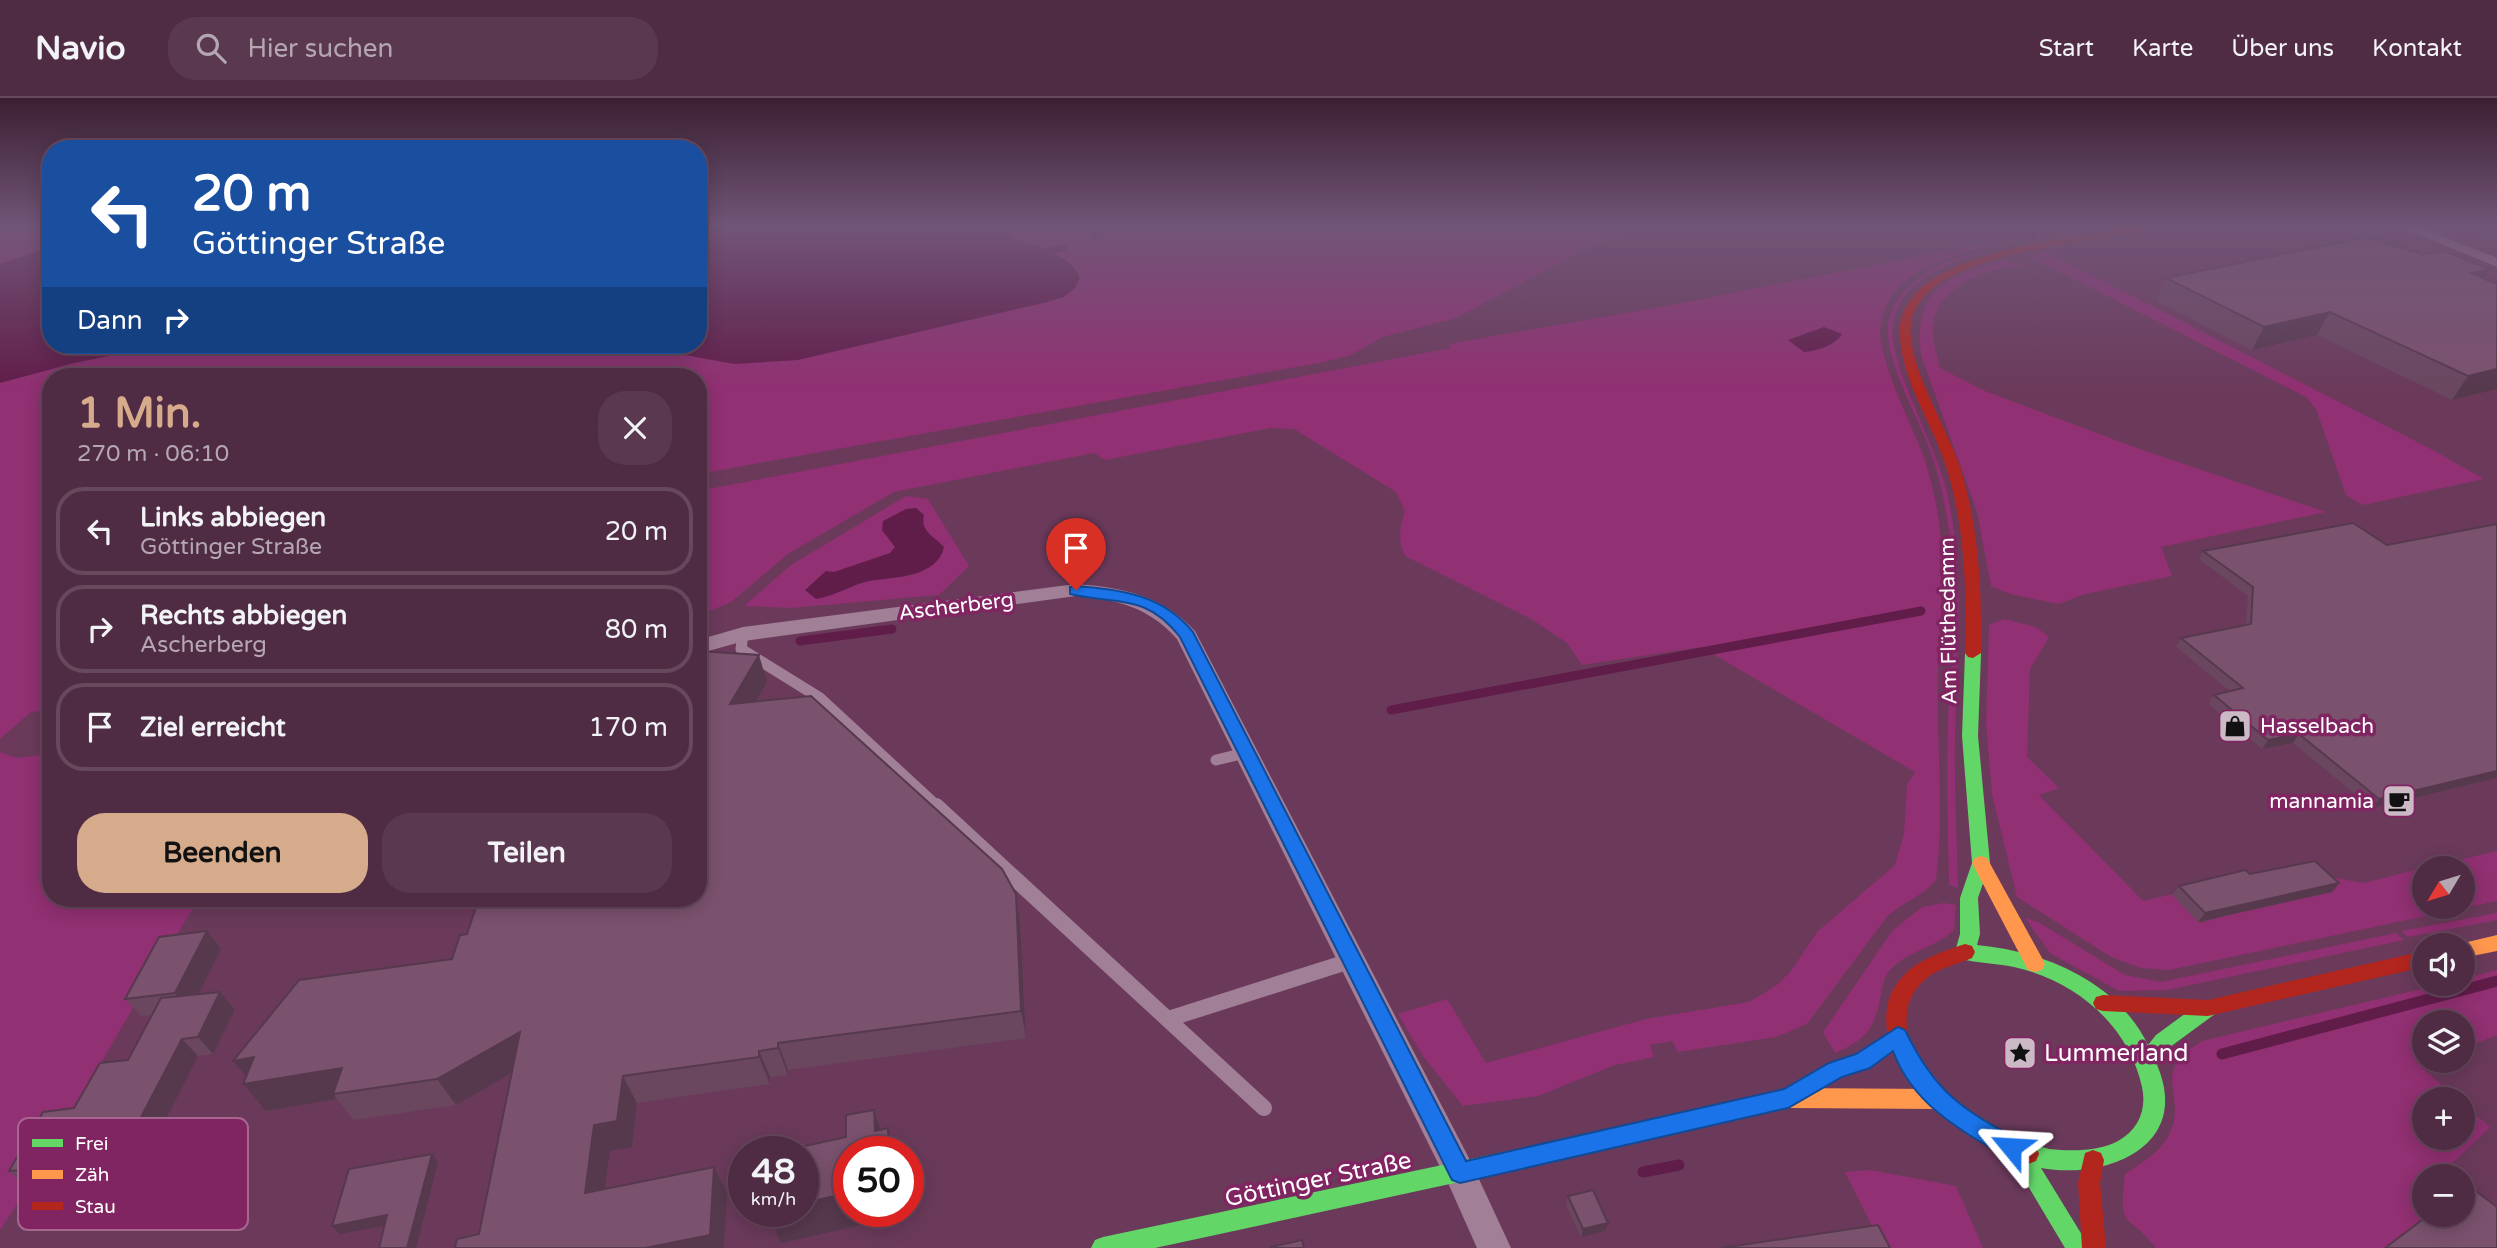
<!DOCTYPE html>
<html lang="de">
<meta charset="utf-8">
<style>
body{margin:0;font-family:"Varela Round",sans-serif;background:#5a384f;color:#f1f3f6;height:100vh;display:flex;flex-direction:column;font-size:26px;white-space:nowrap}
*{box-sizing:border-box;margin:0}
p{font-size:23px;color:#b4a7b2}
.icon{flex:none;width:38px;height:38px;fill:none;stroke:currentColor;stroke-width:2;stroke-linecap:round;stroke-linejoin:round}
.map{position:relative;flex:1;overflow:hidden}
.side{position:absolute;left:42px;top:270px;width:665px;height:539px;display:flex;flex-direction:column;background:#502c44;border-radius:28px;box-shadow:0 4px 18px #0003,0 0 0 2px #67485d}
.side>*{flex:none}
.hud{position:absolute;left:42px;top:42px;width:665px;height:214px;border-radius:28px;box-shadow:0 4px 18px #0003,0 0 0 2px #67485d;background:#1a4fa0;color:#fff;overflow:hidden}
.needle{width:46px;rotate:232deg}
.controls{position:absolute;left:2412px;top:758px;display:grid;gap:14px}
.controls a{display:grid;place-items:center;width:63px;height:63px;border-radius:50%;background:#502c44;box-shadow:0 4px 18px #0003,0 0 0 2px #67485d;font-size:35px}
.speed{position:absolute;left:728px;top:1038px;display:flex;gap:14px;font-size:35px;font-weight:700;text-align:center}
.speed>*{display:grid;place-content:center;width:91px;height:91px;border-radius:50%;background:#502c44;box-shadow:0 4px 18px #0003,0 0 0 2px #67485d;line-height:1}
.speed small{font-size:18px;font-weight:400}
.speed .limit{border:10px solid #d22;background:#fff;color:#111}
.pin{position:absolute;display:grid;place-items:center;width:60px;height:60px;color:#fff;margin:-72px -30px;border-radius:50% 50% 50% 0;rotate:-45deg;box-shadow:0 0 7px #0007}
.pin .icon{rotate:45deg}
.me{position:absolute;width:77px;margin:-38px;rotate:297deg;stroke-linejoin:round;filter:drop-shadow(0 0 5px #0008)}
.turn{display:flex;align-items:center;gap:24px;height:147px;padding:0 35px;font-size:32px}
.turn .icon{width:91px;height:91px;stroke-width:2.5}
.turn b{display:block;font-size:49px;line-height:60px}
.then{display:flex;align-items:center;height:66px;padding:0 35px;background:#0003;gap:14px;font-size:26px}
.round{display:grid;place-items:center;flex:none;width:74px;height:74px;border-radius:28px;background:#5a384f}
.summary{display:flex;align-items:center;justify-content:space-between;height:119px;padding:0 35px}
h1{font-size:42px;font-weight:800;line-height:52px;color:#d6ab8b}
.button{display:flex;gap:14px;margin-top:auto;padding:14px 35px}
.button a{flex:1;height:80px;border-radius:28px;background:#d6ab8b;color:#111;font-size:28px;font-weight:800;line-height:80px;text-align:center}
.button a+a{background:#5a384f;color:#f1f3f6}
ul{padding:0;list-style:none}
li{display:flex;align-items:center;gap:21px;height:88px;margin:0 14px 10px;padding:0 21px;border:4px solid #67485d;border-radius:28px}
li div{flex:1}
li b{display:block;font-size:26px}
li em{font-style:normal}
header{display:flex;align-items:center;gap:42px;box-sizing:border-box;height:98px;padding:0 35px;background:#502c44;border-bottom:2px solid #67485d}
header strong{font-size:33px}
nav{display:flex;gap:38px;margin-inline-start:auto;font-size:24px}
.search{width:490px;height:63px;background:#5a384f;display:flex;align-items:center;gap:18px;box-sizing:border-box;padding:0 24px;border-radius:28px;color:#b4a7b2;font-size:26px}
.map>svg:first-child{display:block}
</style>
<header>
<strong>Navio</strong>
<div class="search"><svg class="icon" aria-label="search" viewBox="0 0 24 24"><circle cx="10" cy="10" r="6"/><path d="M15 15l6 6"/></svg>Hier suchen</div>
<nav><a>Start</a><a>Karte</a><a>Über uns</a><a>Kontakt</a></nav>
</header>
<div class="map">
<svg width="2497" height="1150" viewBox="0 0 2497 1150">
<rect width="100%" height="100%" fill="#6b3a5b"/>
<!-- green -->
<path fill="#913072" d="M0 129H51V247H698V129H1628L1456 220 1383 239 1351 257 1324 264 698 376V278H51V612L31 614 0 641Z
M1988 145 1997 146C1953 159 1892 169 1881 224 1874 255 1912 327 1924 359 1929 376 1934 394 1937 411 1948 471 1938 530 1938 591 1937 654 1944 720 1936 782 1923 799 1901 804 1886 820L1807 926 1776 939 1678 954 1672 943 1650 947 1654 959 1615 967 1538 998 1463 1008 1423 958 1398 916 1447 901 1486 965 1646 921 1749 904 1777 887 1790 874 1818 833 1895 767 1904 735 1907 687 1915 674 1701 549 1582 567 1567 545 1531 521 1405 458C1398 442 1399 430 1405 413L1396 394 1294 331 1271 330 1105 362 1094 355 894 394 788 456 731 504 698 518V393L1451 250 1448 246 1655 210Z
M2045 153 2429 350 2484 381 2363 407 2346 397 2316 311 2306 299 2026 157Z
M1984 155C1947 165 1900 184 1893 226 1887 263 1935 346 1945 387 1966 468 1957 553 1955 636 1954 687 1957 738 1958 790L1949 787C1948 732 1946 677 1948 623 1950 569 1960 513 1953 459 1948 424 1943 388 1931 355 1919 320 1884 262 1888 226 1894 186 1948 156 1984 155Z
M2004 162 2033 170C2000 163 1942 185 1934 222 1930 237 1937 256 1940 270L1985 293 2134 349 2326 414 2161 449 2172 478 2085 496 2059 506 2010 496 1991 488 1977 414 1921 257C1913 190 1948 178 2004 162Z
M906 398 928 401 969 468 939 497 791 510 744 508 791 467Z
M2004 521 2036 529 2049 539 2030 571 2027 659 2059 690 2039 697 2143 803 2172 796 2200 825 2249 811 2326 778 2363 785 2424 770V808H2462V770H2426L2497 753V803L2169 872 2141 870 2111 859 2017 799 1992 696 1986 625 1989 527Z
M0 654 16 660 51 656V800H200C129 908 72 1025 0 1132Z
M1944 805 1956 807 1954 832C1936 850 1909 852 1891 871 1884 878 1883 887 1881 896 1875 930 1867 941 1835 955L1823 934 1893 832 1922 809Z
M2497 815V822L2408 839 2401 833Z
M2025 820 2038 824 2125 877 2161 884 2396 835 2404 842 2167 892 2119 893 2050 855Z
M2497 872V937L2462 951V924H2424V962L2433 963 2420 968 2458 1001H2424V1040H2462V1005L2490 1029 2439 1078H2424V1092L2414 1104 2424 1112V1116L2432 1120 2391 1150H2156C2127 1112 2118 1135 2125 1076 2141 1065 2160 1055 2169 1037 2189 995 2147 976 2202 943L2442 886H2462V881Z
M1870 1072 1956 1088 1983 1150H1883L1845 1074Z"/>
<!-- water -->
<path fill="#611d4a" d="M698 129H998L1011 134 1012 140C1035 149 1070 155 1080 180L1075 190 1064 199 1047 204 798 262 734 266 685 257 656 247H698Z
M51 148V247H164L74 265 0 285V166Z
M1824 229 1842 236C1835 247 1818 253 1804 254L1788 242Z
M916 410 924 417C920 434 934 438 944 449 937 480 894 479 869 483 851 487 835 498 816 501L805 492 826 473 834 474 890 455 895 449 882 432 883 423 906 411Z"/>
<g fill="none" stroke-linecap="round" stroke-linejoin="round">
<!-- stream-far2 -->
<path stroke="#611d4a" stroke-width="6" d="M1995 129 2034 137
M1095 138 1113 129
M1041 154 1064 150"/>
<!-- stream-far1 -->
<path stroke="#611d4a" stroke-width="9" d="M800 543 892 531
M1391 612 1921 513"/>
<!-- stream -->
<path stroke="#611d4a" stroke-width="11" d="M2222 956 2497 883
M1643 1074 1679 1067"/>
<!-- lane-far1 -->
<path stroke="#a17f96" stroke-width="11" d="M743 536 741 551 820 600 938 709
M1216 662 1245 655"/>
<!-- lane -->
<path stroke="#a17f96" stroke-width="16" d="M936 708 1264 1010
M1168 921 1350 863"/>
<!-- street -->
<path fill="#a17f96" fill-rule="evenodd" d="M2401 129H2420L2497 160V169Z
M1076 486C1122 489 1163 498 1195 533L1471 1064 1511 1150H1477L1448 1085 1177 541C1150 510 1117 501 1076 498L744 543 698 556V542L743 529Z"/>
<!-- fast -->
<path fill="#63d668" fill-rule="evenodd" d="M1973 550 1981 555 1978 638 1990 765 1978 800 1980 836 1977 847C2043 853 2117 883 2148 947L2156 937 2201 904 2208 902 2215 904 2218 910 2215 916 2170 949 2157 967C2192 1048 2107 1082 2041 1070L2090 1150H2065L2028 1088 2000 1050 2003 1043 2011 1040 2023 1048C2031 1045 2040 1049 2049 1051 2070 1053 2098 1054 2118 1043 2138 1032 2147 1012 2142 989 2129 929 2079 886 2022 871 2001 865 1978 866 1958 860L1955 854 1960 836V800L1972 765 1962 638 1965 555Z
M1897 929 1904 932 1907 938 1904 944 1869 970 1842 979 1796 1007 1788 1010 1780 1007 1777 1000 1780 993 1829 966 1856 957Z
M1598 1034 1606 1037 1609 1044 1606 1051 1598 1054 1155 1150H1091L1095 1142 1103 1139Z"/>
<!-- slow -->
<path fill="#ff974d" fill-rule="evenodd" d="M1981 758 1987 760 2042 860 2045 866 2042 872 2035 874 2028 872 1972 765 1975 760Z
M2497 837V853L2462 860V847H2455Z
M1788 990 1936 991 1944 994 1947 1001 1944 1008 1936 1011 1788 1010 1598 1054 1590 1051 1587 1044 1590 1037 1598 1034Z"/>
<!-- jam -->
<path fill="#b3261e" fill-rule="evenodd" d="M2131 129H2150C2136 138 2110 138 2094 141 2046 150 1994 157 1950 179 1932 189 1914 204 1911 226 1906 266 1946 328 1959 366 1979 427 1982 492 1981 555L1973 560 1968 559 1965 555C1967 492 1965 426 1945 365 1931 322 1898 277 1900 230 1900 215 1911 198 1922 189 1971 149 2069 140 2131 129Z
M1965 846 1972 848 1975 854 1972 860C1958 866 1940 870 1928 879 1917 887 1908 901 1907 915 1899 978 1987 1028 2036 1049L2039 1056 2036 1063 2028 1066C1968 1043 1877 984 1887 910 1889 894 1902 876 1916 867 1930 858 1949 851 1965 846Z
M2424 853V869L2208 918 2103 913 2096 911 2093 905 2096 899 2103 897 2208 902Z
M2093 1052 2101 1055 2104 1062 2100 1085 2106 1150H2082L2078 1085 2085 1055Z"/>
</g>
<!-- wall -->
<path fill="#6a475f" d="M2484 129H2497V144L2479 137Z
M2166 180H2483L2497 291 2452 302 2317 237 2252 252 2156 203Z
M2497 426V680L2372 710 2293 645 2262 651 2209 606 2214 597 2230 593 2176 549 2181 540 2246 527 2248 498 2199 461 2203 453 2387 447Z
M698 553 767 584 756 603 1020 824 1026 940 788 972V977L770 979V986L637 1005 632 1049 610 1053 605 1091 714 1069 727 1095 724 1150H455L479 1136 511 975 456 1007 354 1022 337 1001 266 1013 243 986 246 978 233 963 452 861 467 836Z
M2250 776 2339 785 2332 794 2198 824 2172 797 2179 788Z
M207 833 221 851 198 896 220 894 235 912 213 956 198 958 137 1078H131L124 1092 54 1100 41 1089 28 1090 9 1073 74 1010 128 962 152 917 141 918 125 901Z
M1568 1098 1605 1133 1581 1139 1566 1107Z"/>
<!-- shaded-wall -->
<path fill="#56394d" d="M2489 171 2475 194 2471 175Z
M2330 214 2317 237 2252 252 2264 229Z
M2497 271V291L2452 302 2468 278Z
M759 557 767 584 739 633 730 606Z
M2299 636 2293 645 2262 651 2268 642Z
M2497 673V680L2372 710 2379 701Z
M2339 785 2332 794 2198 824 2205 815Z
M1016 796 1020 824 1026 940 1021 913Z
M207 833 221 851 190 913 175 895Z
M220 894 235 912 213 956 198 939Z
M520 934 536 961 456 1007 437 981Z
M182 941 198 958 137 1078 119 1061Z
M778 945 788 972V977L778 950Z
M759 953 770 979V986L759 959Z
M254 959 342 970 333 996 337 1001 266 1013 243 986 252 985 233 963Z
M623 978 637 1005 632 1049 610 1053 601 1120 585 1095 594 1027Z
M874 1012 885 1044 875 1033Z
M888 1030 895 1054H889Z
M432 1056 438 1064 416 1150H407Z
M113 1061 131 1078 124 1092 106 1075Z
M714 1069 727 1095 724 1150H645Z
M849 1095V1113H901V1118L781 1145 767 1113H803V1105Z
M387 1117 394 1126 340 1136 332 1128Z
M1608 1125 1605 1133 1581 1139 1583 1131Z"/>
<!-- building -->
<path fill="#7b526e" stroke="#56394d" stroke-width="2" d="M2368 139 2423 157 2444 153 2489 171 2471 175 2497 186V271L2468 278 2330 214 2264 229 2166 180Z
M2353 425 2387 447 2497 426V673L2379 701 2299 636 2268 642 2214 597 2243 590 2181 540 2251 526 2253 489 2203 453Z
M698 553 759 557 730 606 811 598 1002 771 1016 796 1021 913 778 945V950L759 953V959L623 978 617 1023 594 1027 585 1095 714 1069 710 1137 645 1150H455L457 1141 479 1136 520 934 437 981 333 996 342 970 243 986 254 959 233 963 299 882 452 861 460 837 467 836 479 800H698Z
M2315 763 2339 785 2205 815 2179 788 2245 772 2250 776Z
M207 833 175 895 125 901 159 839Z
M220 894 198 939 182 941 119 1061H113L106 1075 35 1083 42 1070 9 1073 43 1014 74 1010 100 965 128 962 161 900Z
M874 1012 875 1033 888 1030 889 1054H849V1095L803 1105V1054H778L846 1039V1017Z
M432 1056 407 1150H379L387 1117 332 1128 349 1071Z
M2469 1088 2497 1109V1150H2385L2430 1116H2462V1093Z
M1593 1092 1608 1125 1583 1131 1568 1098Z
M1878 1127 1890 1150H1721Z
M1302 1142 1304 1150H1272L1271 1149Z"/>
<!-- sky -->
<linearGradient id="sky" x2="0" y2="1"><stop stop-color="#3b2032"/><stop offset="0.44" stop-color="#715577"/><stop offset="1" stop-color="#715577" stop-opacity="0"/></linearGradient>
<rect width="2497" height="290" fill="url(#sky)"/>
<!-- route -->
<path fill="#1a73e8" stroke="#114b97" stroke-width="2" d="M1076 488C1121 492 1162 496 1193 534L1466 1063 1784 991 1829 965 1856 956 1898 929 1905 932C1935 994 1960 1010 2019 1042L2022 1049 2019 1057 2011 1060 2003 1057C1958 1031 1912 1005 1893 953L1870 970 1842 979 1788 1010 1460 1085 1452 1082 1180 539C1146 495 1117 507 1070 496V489Z"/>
<!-- icons -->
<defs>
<symbol id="shop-square" viewBox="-11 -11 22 22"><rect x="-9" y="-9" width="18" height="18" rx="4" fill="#cbbac6" stroke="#802561"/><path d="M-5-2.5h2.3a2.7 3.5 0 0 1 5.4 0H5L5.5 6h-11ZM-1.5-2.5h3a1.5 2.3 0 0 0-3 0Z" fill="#111"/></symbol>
<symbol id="cafe-square" viewBox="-11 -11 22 22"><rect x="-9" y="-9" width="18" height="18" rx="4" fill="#cbbac6" stroke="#802561"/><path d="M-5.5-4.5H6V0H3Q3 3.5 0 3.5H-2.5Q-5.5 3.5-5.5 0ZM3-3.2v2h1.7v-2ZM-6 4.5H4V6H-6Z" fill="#111"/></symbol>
<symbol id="sight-square" viewBox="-11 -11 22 22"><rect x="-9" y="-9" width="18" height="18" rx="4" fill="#cbbac6" stroke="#802561"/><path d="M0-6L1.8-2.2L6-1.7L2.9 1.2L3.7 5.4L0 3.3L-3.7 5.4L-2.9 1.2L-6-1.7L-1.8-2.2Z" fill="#111"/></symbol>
</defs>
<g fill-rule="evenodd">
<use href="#shop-square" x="2216" y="609" width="38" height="38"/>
<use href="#cafe-square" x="2380" y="684" width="38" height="38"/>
<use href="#sight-square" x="2001" y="936" width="38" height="38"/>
</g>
<g text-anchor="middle" stroke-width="7" stroke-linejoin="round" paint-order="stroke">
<!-- street labels -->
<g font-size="21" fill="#fff" stroke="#802561">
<text transform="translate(956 508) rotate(-7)" y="7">Ascherberg</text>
<text transform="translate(1948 523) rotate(-91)" y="7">Am Flüthedamm</text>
</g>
<!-- poi labels -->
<g font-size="21" fill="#fff" stroke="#802561" text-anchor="start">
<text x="2260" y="635">Hasselbach</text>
<text x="2374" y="710" text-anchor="end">mannamia</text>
</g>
<!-- near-poi labels -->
<g font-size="24" fill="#fff" stroke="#802561" text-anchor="start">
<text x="2044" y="963">Lummerland</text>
</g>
<!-- near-street labels -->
<g font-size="24" fill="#fff" stroke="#802561">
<text transform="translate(1318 1081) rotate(-12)" y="8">Göttinger Straße</text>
</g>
</g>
<!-- legend -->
<rect x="18" y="1020" width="230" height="112" rx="10" fill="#802561" stroke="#a66690" stroke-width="2"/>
<rect x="32" y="1041" width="31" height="8" fill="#63d668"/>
<rect x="32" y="1072" width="31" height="9" fill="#ff974d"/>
<rect x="32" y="1104" width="31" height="8" fill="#b3261e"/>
<g font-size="19" fill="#fff">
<text x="75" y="1052">Frei</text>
<text x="75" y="1083">Zäh</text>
<text x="75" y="1115">Stau</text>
</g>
</svg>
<div class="controls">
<a><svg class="needle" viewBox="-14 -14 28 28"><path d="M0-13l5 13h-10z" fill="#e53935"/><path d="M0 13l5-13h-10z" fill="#b4a7b2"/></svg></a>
<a><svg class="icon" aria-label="sound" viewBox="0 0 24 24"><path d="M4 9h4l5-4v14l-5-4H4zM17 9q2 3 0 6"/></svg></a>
<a><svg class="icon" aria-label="layers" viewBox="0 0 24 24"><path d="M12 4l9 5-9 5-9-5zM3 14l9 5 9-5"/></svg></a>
<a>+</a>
<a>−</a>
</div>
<div class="speed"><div>48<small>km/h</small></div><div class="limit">50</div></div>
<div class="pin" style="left:1076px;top:492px;background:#d93025"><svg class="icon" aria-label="arrive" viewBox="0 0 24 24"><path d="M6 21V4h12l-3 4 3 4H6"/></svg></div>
<svg class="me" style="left:2011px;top:1049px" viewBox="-20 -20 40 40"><path d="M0-17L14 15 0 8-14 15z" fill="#1a73e8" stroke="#fff" stroke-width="4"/></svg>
<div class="hud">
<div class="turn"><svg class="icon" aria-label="left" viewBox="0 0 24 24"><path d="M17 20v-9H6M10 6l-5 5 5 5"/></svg><div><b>20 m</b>Göttinger Straße</div></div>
<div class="then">Dann<svg class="icon" aria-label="right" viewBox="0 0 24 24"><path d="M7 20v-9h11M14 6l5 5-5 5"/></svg></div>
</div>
<section class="side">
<div class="summary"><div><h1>1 Min.</h1><p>270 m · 06:10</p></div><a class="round"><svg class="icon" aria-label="close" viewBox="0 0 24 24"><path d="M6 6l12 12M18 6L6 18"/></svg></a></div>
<ul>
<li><svg class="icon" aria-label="left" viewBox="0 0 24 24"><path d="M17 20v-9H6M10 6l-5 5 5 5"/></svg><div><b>Links abbiegen</b><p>Göttinger Straße</p></div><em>20 m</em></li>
<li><svg class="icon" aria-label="right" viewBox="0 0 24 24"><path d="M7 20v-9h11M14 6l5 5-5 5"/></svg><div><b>Rechts abbiegen</b><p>Ascherberg</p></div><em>80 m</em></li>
<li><svg class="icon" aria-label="arrive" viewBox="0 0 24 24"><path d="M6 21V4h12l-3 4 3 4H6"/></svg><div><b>Ziel erreicht</b></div><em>170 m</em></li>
</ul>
<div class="button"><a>Beenden</a><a>Teilen</a></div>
</section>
</div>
